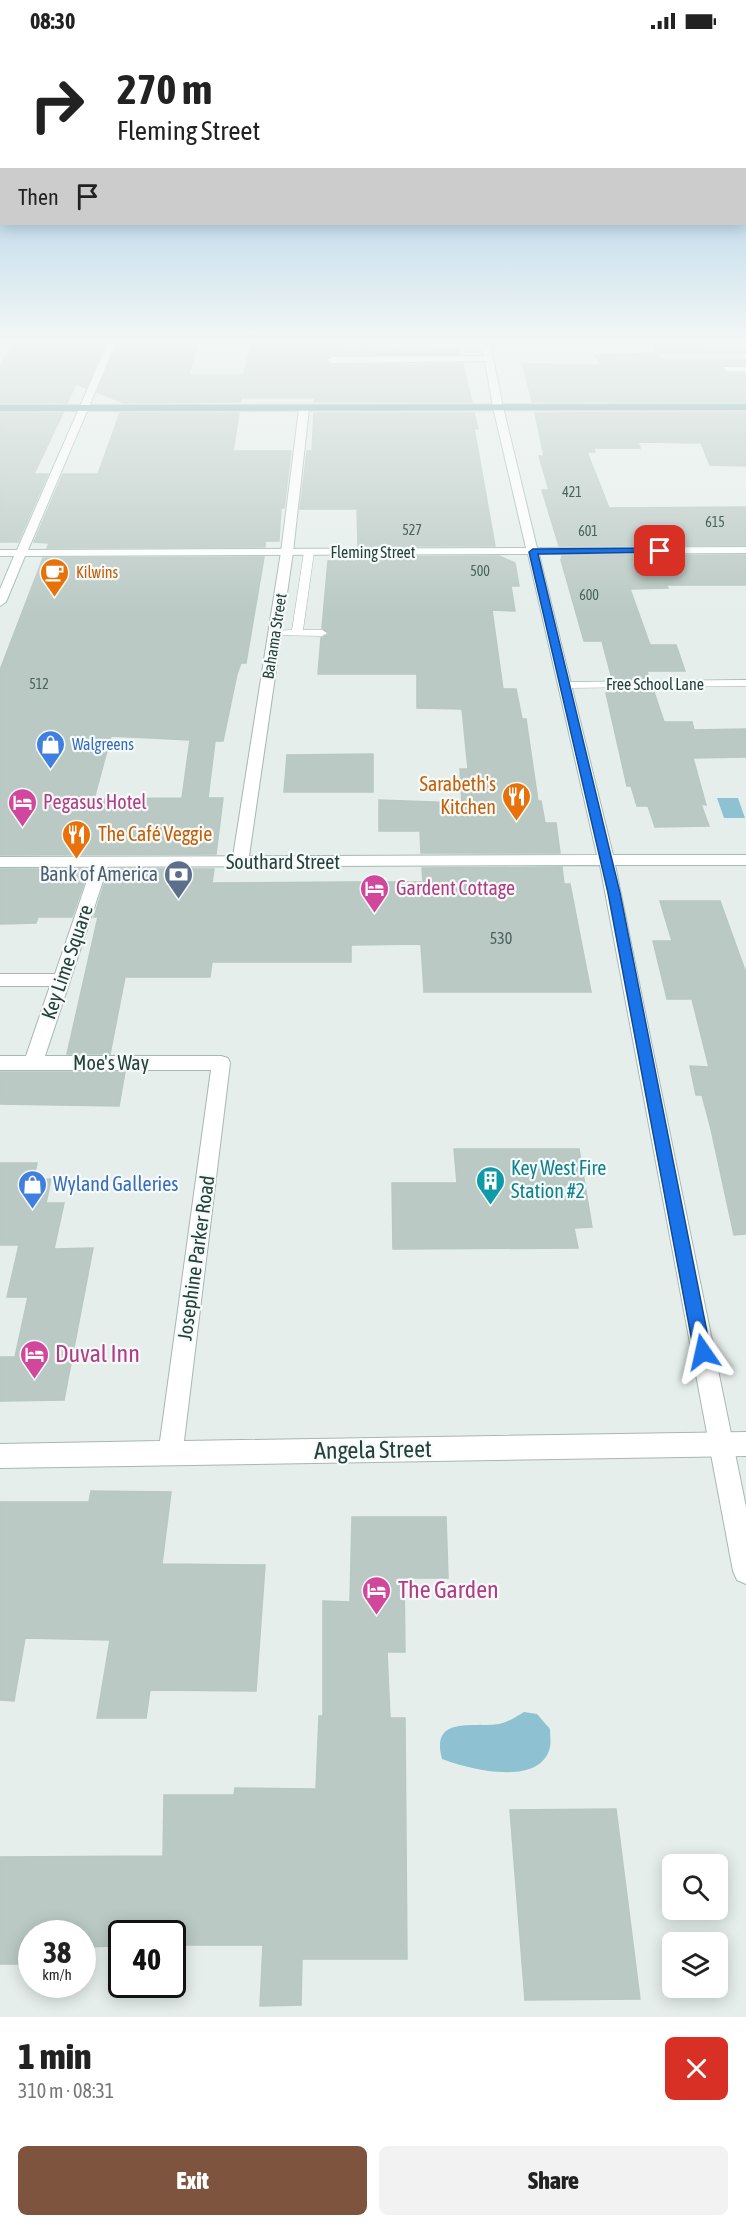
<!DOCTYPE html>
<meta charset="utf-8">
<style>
body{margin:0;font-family:"Asap Condensed",sans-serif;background:#f2f2f2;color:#222;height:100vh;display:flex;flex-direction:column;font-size:22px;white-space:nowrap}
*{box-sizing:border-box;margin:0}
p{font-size:20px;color:#767676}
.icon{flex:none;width:33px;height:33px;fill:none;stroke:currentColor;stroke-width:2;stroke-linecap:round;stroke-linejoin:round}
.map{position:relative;height:1975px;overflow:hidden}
.panel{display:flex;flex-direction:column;background:#fff;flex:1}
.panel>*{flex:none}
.banner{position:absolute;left:0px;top:0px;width:747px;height:183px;box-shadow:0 3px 15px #0003;background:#fff;color:#222;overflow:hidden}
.controls{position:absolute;left:662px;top:1812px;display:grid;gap:12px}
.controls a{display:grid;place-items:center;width:66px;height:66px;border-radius:9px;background:#fff;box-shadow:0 3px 15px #0003;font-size:30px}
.speed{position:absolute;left:18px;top:1878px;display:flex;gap:12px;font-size:30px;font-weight:700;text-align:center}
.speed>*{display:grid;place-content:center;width:78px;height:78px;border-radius:50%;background:#fff;box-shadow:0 3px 15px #0003;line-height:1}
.speed small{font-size:15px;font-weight:400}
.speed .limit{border:3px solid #111;border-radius:9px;background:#fff;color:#111}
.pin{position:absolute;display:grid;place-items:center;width:51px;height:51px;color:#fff;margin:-26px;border-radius:12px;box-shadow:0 3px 9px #0006}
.me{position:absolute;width:66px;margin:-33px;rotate:349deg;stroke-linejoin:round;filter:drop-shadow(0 0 4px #0008)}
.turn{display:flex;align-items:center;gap:21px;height:126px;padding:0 18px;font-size:27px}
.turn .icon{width:78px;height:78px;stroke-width:2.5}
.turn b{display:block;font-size:42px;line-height:51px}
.then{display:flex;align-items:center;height:57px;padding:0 18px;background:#0003;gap:12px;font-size:22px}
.round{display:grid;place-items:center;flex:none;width:63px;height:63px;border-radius:9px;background:#f2f2f2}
.overview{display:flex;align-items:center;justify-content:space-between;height:102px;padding:0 18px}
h1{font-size:36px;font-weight:800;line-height:45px}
.primary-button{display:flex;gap:12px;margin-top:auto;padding:12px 18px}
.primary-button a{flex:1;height:69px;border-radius:9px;background:#7f543e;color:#fff;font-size:24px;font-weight:800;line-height:69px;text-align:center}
.primary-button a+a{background:#f2f2f2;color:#222}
.status{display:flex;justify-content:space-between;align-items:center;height:42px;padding:0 30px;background:#fff;direction:ltr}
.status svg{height:16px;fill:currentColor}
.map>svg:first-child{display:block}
</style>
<div class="status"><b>08:30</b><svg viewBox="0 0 49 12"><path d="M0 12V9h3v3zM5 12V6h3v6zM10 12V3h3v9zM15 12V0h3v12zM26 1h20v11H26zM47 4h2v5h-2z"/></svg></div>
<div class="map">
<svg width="746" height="1975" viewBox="0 0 746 1975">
<rect width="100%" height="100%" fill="#e5eeeb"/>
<!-- water -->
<path fill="#8ec2d2" d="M717 756H738L745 776H724Z
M524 1670 537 1672 550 1687C550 1692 551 1700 550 1705 541 1746 468 1727 442 1717 430 1673 474 1686 499 1682 507 1681 517 1674 524 1670Z"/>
<!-- building -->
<path fill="#bac9c4" stroke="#b8c8c3" stroke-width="1.5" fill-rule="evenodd" d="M17 296H84L80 306H103L86 346 76 342 67 361H0V324Z
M151 296H199L189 333H243L251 303H273L274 300 338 299V306L460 308 461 312 331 313 325 318 331 323 463 322 472 360H314L315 356H241L240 360 124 361 97 350 116 306H148Z
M649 296H687L689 300 701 302 704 307H746V310H662L657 313 662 318H746V323L721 325 726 331H746V360H532L523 322 602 323 595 313 657 311Z
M746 370V424L710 423 701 401 638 400 640 406H594L595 410H587L609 466 746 465V503L559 504 542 448H549L539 414H544L535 371Z
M0 371H63L34 432H48L18 500H0Z
M120 371H239L233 409H291L284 466H281L279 499H265V505L47 506 49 501 34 500 63 432H98Z
M314 371H474L478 387 474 386 495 504H358L357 467H300L307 409H312Z
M746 513V543H666L668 546 630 547 650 603H676L685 629H647L649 637H612L602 599H584L561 518 562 514Z
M499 514 515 521 519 544H511L515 569 492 568 503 647H516L522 677H526L538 759H541L545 781H556L560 811H421L420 789H379V758L462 761 460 727H468L462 667 417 666V632H318L321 596 329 592 322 586 328 519H358V515Z
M264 515 246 621H241L237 632 223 699H215L208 756H223L216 812 0 813V628L43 516ZM111 694 190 698 182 756 94 757Z
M653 647 664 680H692L694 688 746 687V715L693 716 706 763 701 762 709 784 655 785 648 764H637L631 744H627L606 651H616L615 648Z
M373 712V750H284L287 713Z
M562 825 564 842H570L591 950H424L421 902 351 903V920H212L210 935H125L110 1012H67L98 875H94L109 827H214L212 841 351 840H423L422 826Z
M0 827H89L72 875H38L36 881 0 882Z
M660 859H720L746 931V1192L734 1193 711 1087 702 1053H696L690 1024 709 1025 692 957H667L653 899H672Z
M0 1030H125L119 1064 0 1062Z
M454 1107H579L592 1185 574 1186 578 1206 393 1207 392 1141H457Z
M0 1121H37L33 1138 51 1137 46 1161H64L54 1207 93 1206 64 1358 0 1359V1315H15L28 1255H7L19 1203H0Z
M91 1449 171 1450 162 1522 265 1523 256 1649 150 1648 146 1676H97L110 1598 25 1596 14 1659 0 1658V1460H89Z
M352 1475H446L448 1536H404L405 1610H387L390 1676H405L407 1917H302L301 1963 260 1964 263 1903H172V1892H118L116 1904 82 1905V1892H32V1922H0V1815L163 1814 164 1753H234L235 1746 316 1747 319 1674H323V1559L350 1560Z
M616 1767 640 1957 525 1958 510 1768Z"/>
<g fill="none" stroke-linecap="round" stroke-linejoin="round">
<defs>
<path id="lane" d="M366 300 486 302 489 304 486 306 364 303Z
M746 312V316H662L659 314 662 312Z
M723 325H746V329H726Z
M309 507 314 510 303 588H322L327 591 322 594 271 593V589L292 588 304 510Z
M746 638V644L564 646 559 643 564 640Z"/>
<path id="street" d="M489 314 492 319 331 321 327 318 331 315Z
M304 364 309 367 293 510 248 821 240 826 232 821 281 510 299 367Z
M101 816 109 821 45 1014H221L228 1016 230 1021 184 1399 746 1390V1414L0 1426V1402L160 1399 211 1028H0V1014H26L50 944H0V932H55L93 821Z"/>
<path id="secondary" d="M110 296H118L28 508 526 506 493 365 481 296H489L503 365 537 506 746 505V511L539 512 613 813H746V823H615L746 1465V1542L737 1538 733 1529 600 823 0 825V815L597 813 528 512 25 514 6 560 0 564V547L14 514H0V508H17Z"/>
<path id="primary" d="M746 362V368L0 369V363Z"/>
</defs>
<!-- lane casing -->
<use href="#lane" stroke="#a7b7b3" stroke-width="1"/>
<!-- street casing -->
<use href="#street" stroke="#a7b7b3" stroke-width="2"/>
<!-- secondary casing -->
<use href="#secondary" stroke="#a4bab4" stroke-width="2"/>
<!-- primary casing -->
<use href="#primary" stroke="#c2cac8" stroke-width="2"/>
<!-- lane -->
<use href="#lane" fill="#fff" fill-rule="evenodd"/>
<!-- street -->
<use href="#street" fill="#fff" fill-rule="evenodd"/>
<!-- secondary -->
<use href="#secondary" fill="#fff" fill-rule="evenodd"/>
<!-- primary -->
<use href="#primary" fill="#6aa49a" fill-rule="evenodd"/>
</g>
<!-- sky -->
<linearGradient id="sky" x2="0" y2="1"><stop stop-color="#84badf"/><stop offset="0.52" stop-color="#f3f7f6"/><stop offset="1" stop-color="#f3f7f6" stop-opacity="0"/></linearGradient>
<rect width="746" height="573" fill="url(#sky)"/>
<!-- route -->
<path fill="#1a73e8" stroke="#114b97" stroke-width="1.5" d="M660 506 663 510 538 512 620 851 711 1310 709 1316 703 1318 697 1316 694 1310 608 851 529 510 533 507Z"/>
<!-- icons -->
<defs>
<symbol id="cafe-pin" viewBox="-11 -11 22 30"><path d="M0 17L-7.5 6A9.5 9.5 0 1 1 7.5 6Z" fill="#e8710a" stroke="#f6faf9"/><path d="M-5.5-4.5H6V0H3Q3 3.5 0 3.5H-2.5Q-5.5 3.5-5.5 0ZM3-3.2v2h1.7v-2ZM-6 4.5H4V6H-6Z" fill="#fff"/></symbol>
<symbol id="shop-pin" viewBox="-11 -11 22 30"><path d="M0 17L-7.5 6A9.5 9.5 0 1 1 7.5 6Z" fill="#3f7fe0" stroke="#f6faf9"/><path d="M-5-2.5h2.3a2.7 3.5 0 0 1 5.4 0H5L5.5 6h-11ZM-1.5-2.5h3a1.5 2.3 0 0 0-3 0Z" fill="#fff"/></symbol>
<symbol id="restaurant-pin" viewBox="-11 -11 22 30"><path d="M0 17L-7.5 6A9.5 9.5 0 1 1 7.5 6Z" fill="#e8710a" stroke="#f6faf9"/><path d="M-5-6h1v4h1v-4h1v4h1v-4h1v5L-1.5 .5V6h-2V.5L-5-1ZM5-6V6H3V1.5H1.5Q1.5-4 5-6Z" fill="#fff"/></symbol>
<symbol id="hotel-pin" viewBox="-11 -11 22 30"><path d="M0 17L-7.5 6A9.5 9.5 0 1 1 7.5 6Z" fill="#d1479c" stroke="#f6faf9"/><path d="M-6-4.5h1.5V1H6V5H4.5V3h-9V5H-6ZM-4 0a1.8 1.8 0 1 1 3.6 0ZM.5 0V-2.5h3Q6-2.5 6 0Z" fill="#fff"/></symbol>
<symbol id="bank-pin" viewBox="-11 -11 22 30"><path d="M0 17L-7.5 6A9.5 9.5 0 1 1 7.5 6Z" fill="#5c6f8a" stroke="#f6faf9"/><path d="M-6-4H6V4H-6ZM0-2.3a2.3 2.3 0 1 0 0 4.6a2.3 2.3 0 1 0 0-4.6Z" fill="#fff"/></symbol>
<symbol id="building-pin" viewBox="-11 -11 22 30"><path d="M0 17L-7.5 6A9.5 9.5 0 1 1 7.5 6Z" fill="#0f9aa8" stroke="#f6faf9"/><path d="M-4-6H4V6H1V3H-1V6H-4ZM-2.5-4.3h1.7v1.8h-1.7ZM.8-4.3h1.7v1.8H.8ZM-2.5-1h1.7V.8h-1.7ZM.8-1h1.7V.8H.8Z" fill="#fff"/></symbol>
</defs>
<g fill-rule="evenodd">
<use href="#cafe-pin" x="38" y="514" width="33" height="45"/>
<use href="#shop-pin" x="34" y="686" width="33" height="45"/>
<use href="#restaurant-pin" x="500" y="738" width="33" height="45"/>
<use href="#hotel-pin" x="6" y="744" width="33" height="45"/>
<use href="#restaurant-pin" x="60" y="776" width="33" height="45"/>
<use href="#bank-pin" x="162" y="816" width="33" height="45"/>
<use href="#hotel-pin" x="358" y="830" width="33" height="45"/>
<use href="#building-pin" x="474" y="1122" width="33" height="45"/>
<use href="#shop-pin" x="16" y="1126" width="33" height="45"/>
<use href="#hotel-pin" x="18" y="1296" width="33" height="45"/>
<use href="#hotel-pin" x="360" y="1532" width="33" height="45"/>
</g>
<g text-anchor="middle" stroke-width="4.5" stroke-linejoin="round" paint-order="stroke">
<!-- far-number labels -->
<g font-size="14" fill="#4a635d">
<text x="572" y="455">421</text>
<text x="715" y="485">615</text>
<text x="412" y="493">527</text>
<text x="588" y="494">601</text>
<text x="480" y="534">500</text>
<text x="589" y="558">600</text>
<text x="39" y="647">512</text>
</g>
<!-- far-street labels -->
<g font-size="16" fill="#24413b" stroke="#f6faf9">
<text x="373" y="516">Fleming Street</text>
<text transform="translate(274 594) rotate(-81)" y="6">Bahama Street</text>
<text x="655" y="648">Free School Lane</text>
</g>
<!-- far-food labels -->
<g font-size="16" fill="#c56008" stroke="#f6faf9" text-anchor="start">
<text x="76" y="536">Kilwins</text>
</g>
<!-- far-shop labels -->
<g font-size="16" fill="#366cbe" stroke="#f6faf9" text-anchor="start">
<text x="72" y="708">Walgreens</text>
</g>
<!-- number labels -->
<g font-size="16" fill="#4a635d">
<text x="501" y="902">530</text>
</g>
<!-- food labels -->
<g font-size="20" fill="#c56008" stroke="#f6faf9" text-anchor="end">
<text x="496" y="749">Sarabeth's<tspan x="496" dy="23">Kitchen</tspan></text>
<text x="98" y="799" text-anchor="start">The Café Veggie</text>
</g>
<!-- hotel labels -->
<g font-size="20" fill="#b23c85" stroke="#f6faf9" text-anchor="start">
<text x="43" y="767">Pegasus Hotel</text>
<text x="396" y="853">Gardent Cottage</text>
</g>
<!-- street labels -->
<g font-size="20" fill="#24413b" stroke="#f6faf9">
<text x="283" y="827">Southard Street</text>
<text transform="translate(67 920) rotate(-71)" y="7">Key Lime Square</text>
<text x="111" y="1028">Moe's Way</text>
<text transform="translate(196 1216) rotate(-82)" y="7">Josephine Parker Road</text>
</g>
<!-- service labels -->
<g font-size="20" fill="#4e5e75" stroke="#f6faf9" text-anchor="end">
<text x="158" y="839">Bank of America</text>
</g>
<!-- culture labels -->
<g font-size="20" fill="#0d838f" stroke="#f6faf9" text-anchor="start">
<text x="511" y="1133">Key West Fire<tspan x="511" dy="23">Station #2</tspan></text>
</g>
<!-- shop labels -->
<g font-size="20" fill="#366cbe" stroke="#f6faf9" text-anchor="start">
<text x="53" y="1149">Wyland Galleries</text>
</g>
<!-- near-hotel labels -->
<g font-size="24" fill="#b23c85" stroke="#f6faf9" text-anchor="start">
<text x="55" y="1320">Duval Inn</text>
<text x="398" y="1556">The Garden</text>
</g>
<!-- near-street labels -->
<g font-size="24" fill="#24413b" stroke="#f6faf9">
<text transform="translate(373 1408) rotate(-1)" y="8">Angela Street</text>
</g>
</g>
</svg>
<div class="controls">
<a><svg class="icon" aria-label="search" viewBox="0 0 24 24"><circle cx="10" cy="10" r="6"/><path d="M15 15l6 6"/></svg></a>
<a><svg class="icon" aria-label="layers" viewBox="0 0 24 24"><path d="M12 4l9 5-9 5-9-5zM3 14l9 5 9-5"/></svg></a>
</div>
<div class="speed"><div>38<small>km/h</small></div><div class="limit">40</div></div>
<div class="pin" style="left:660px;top:509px;background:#d93025"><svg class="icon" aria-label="arrive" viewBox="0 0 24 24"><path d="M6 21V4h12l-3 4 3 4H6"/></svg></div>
<svg class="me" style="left:703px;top:1310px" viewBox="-20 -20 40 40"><path d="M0-17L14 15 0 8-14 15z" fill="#1a73e8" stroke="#fff" stroke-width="4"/></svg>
<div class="banner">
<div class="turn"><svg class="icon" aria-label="right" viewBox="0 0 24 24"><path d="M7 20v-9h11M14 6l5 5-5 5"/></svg><div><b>270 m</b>Fleming Street</div></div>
<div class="then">Then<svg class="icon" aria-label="arrive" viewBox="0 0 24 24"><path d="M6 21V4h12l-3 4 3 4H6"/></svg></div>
</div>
</div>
<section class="panel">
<div class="overview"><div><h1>1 min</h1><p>310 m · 08:31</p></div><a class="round" style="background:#d93025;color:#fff"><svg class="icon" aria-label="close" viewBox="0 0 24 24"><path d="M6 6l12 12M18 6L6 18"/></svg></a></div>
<div class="primary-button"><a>Exit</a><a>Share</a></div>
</section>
